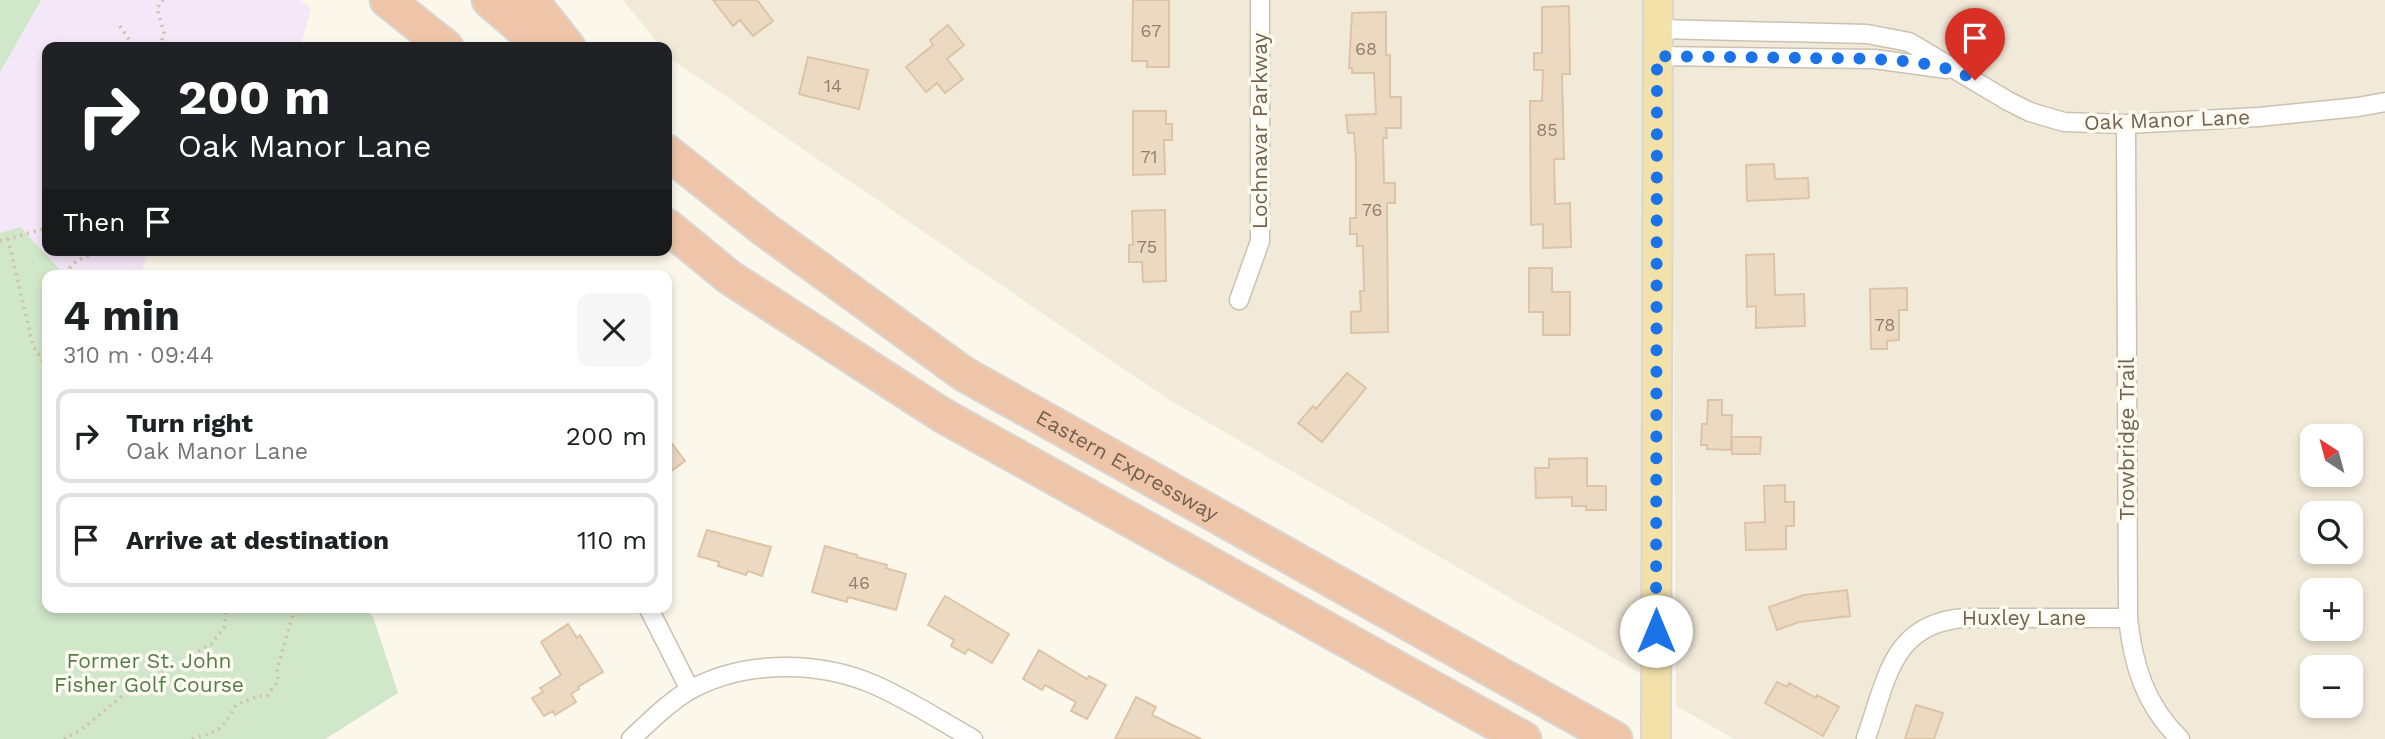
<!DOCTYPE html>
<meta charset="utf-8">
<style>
body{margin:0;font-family:"Work Sans",sans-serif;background:#f6f6f6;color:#202124;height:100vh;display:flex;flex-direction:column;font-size:26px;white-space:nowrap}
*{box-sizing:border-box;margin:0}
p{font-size:23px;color:#757577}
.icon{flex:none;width:38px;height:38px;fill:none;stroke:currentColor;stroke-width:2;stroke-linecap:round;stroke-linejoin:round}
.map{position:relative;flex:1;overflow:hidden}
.side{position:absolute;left:42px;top:270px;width:630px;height:343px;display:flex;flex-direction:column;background:#fff;border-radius:14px;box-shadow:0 4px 10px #0003}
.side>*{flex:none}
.guide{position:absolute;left:42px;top:42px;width:630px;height:214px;border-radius:14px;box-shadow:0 4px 10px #0003;background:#202124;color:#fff;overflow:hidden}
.needle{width:46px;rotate:324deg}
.tools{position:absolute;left:2300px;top:424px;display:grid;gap:14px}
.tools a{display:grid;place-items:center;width:63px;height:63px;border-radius:14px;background:#fff;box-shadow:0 4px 10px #0003;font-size:35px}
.pin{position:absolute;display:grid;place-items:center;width:60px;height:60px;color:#fff;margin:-72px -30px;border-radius:50% 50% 50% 0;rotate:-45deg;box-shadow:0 0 7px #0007}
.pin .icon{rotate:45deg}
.me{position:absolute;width:77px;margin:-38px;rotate:0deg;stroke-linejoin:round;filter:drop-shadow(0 0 5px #0008)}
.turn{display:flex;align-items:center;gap:24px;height:147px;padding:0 21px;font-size:32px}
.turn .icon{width:91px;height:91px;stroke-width:2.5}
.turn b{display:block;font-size:49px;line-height:60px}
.then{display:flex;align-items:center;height:66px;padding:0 21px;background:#0003;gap:14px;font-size:26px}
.round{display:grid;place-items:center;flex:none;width:74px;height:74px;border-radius:14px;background:#f6f6f6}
.summary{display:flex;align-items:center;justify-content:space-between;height:119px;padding:0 21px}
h1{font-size:42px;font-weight:700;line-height:52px}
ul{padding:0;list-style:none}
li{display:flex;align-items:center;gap:21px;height:94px;margin:0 14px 10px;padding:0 7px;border:4px solid #e0e0e0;border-radius:14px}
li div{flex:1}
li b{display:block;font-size:26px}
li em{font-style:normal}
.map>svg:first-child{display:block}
</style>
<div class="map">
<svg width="2385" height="739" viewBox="0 0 2385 739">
<rect width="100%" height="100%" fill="#fbf7ea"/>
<!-- residential -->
<path fill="#f2ead9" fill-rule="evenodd" d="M623 0H1645L1643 675 1166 398 670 58 667 54V47H661Z
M1671 0H2385V739H1734L1676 706ZM2312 436H2350V474H2312ZM2312 513H2350V551H2312ZM2312 590H2350V628H2312ZM2312 667H2350V705H2312Z"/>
<!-- education -->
<path fill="#f4e7f7" d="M0 0H300L311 9 300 47H47V250H148L141 275H47V607H363L373 617 398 693 325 739H0Z"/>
<!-- green -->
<path fill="#d1e7c9" d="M0 0H41L0 72Z
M20 227 65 275H47V607H363L373 617 398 693 325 739H0V233Z"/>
<!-- building -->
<path fill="#ebd9c2" stroke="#dec4a6" stroke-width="2" d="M713 0H757L773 21 753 36 740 20 733 26Z
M1133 0H1169V67H1147V61H1132Z
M1569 6 1570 74H1562L1564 159H1554L1555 204 1570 203 1571 247 1543 248V224L1531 225 1530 101H1542L1543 70H1534V53H1542V7Z
M1386 12V55H1390V97H1401V128H1386L1387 138H1383L1384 183H1395V203H1387L1388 332 1351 333V312L1361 311 1360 291H1364L1363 246H1357V234H1350V218H1356V161L1354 133H1348L1346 115 1376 114 1374 73H1352V68H1349L1352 13Z
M948 25 964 45 947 59 963 79 945 93 937 83 926 92 906 67 933 45 930 40Z
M808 57 868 70 859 109 799 94Z
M1133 111H1166V124H1172V140H1164L1165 174 1133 175Z
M1774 164 1775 179 1808 178 1809 198 1747 201 1746 165Z
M1165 210 1166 281 1143 282 1142 262H1129V245H1133L1132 211Z
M1774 254 1775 295 1804 294 1805 326 1756 328V306L1747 307 1746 255Z
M1529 268H1552V292H1570V335H1543V312H1529Z
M1907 288V310H1899V340L1887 341V349H1871L1870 289Z
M1347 373 1366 388 1322 442 1298 423 1313 406 1316 409Z
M1708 400H1722V415H1732L1731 450 1707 449V445H1701L1702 424H1707Z
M667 437 685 461 667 474Z
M1732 437H1761L1760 454H1732Z
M1587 458V486H1606V510H1586V506H1572V497L1536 498 1535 468H1549V459Z
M1785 485V502H1794V526H1786V549L1746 550 1745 523 1765 522 1764 486Z
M707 530 771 547 762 576 748 571 746 575 718 566 719 562 698 556Z
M825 546 857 555V557L887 565 886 568 906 574 896 610 848 597 847 602 812 592Z
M1847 590 1850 616 1799 622 1777 630 1769 607 1804 595Z
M945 596 1009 634 992 663 968 649 965 654 951 646 954 640 928 625Z
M568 624 577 638 580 635 603 672 578 687 579 689 571 694 576 702 555 715 553 711 544 716 532 698 543 692 540 688 561 675 541 642Z
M1039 650 1087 679 1089 676 1106 685 1087 719 1071 711 1076 702 1045 685 1042 690 1023 679Z
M1777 682 1787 687 1789 683 1816 698 1817 695 1839 707 1823 736 1765 703Z
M1136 697 1156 707 1152 715 1201 739H1115Z
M1916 705 1943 713 1934 739H1905Z"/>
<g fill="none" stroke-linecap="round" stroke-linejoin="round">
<defs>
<path id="minor" d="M1658 29 1867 34 1909 42 2008 101 2030 112 2064 122 2126 124 2259 117 2358 107 2385 102
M1657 56 1874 59 1947 69
M2126 124 2128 618C2133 665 2145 705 2180 739
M1239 300 1260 241V0
M648 607 690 690
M1866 738C1887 679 1892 622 1966 618H2128
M631 739C649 722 667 704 688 691 743 660 818 660 875 685 909 700 941 721 973 739"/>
<path id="primary" d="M1656 739 1658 0"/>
<g id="motorway">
<path d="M387 0 446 47"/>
<path d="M489 0 543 47"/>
<path d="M531 0 568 47"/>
<path id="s1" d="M667 152 764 229 964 374 1615 739"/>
<path d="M667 226 729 277 942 415 1524 739"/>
</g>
</defs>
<!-- minor casing -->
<use href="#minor" stroke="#ccc1b1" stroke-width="21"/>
<!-- primary casing -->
<use href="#primary" stroke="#dbd6d2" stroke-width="32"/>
<!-- motorway casing -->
<use href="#motorway" stroke="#dbd6d2" stroke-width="37"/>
<!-- path -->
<path stroke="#d2bfa7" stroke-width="3.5" stroke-dasharray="2 5" stroke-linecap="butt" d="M120 26 134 47
M160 47 164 33 157 8 163 0
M8 239 33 346 47 367
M0 241 47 228
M68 275C68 262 83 258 93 254L95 250
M64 739 82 729 127 692 211 644 224 628 227 607
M192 739C220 730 221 732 236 705L258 696H267L278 681 277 670 295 607"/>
<!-- minor -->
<use href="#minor" stroke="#fff" stroke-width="18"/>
<!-- primary -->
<use href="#primary" stroke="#f2e2aa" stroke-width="28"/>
<!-- motorway -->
<use href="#motorway" stroke="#eec5a8" stroke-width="33"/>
</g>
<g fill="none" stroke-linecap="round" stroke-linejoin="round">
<!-- route -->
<path stroke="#1a73e8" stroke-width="12" stroke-dasharray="0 21.6" d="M1656 631 1657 56C1706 57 1754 57 1802 58 1852 59 1931 55 1975 80"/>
</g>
<g text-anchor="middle" stroke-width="7" stroke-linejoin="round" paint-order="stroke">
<!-- number labels -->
<g font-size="18" fill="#91806c">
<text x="1151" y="37">67</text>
<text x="1366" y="55">68</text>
<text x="833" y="92">14</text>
<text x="1547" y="136">85</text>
<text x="1149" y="163">71</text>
<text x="1372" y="216">76</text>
<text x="1147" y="253">75</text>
<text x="1885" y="331">78</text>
<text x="859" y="589">46</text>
</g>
<!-- street labels -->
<g font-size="21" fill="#736250" stroke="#fdfaf0">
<text transform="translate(2167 120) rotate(-2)" y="7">Oak Manor Lane</text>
<text transform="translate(1260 131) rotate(-90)" y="7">Lochnavar Parkway</text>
<text transform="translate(2127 439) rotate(-90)" y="7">Trowbridge Trail</text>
<text dy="7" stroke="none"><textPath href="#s1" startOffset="558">Eastern Expressway</textPath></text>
<text x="2024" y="625">Huxley Lane</text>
</g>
<!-- park labels -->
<g font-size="21" fill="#537d4c" stroke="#fdfaf0">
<text x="149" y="668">Former St. John<tspan x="149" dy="24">Fisher Golf Course</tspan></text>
</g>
</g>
</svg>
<div class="tools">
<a><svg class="needle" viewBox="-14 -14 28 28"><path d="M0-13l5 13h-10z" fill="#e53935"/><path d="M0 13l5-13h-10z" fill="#757577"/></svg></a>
<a><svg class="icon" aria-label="search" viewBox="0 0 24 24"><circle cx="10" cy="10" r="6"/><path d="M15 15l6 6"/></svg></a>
<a>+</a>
<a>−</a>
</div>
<div class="pin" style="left:1975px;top:80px;background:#d93025"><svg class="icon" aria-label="arrive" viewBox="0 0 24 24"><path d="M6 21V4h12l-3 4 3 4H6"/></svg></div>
<svg class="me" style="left:1656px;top:631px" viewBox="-20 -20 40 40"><circle r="19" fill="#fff"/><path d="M0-13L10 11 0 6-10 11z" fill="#1a73e8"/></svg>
<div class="guide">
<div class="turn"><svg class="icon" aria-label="right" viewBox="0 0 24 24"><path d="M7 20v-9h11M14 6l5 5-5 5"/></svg><div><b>200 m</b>Oak Manor Lane</div></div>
<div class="then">Then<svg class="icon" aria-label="arrive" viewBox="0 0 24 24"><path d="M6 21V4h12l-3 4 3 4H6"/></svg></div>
</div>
<section class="side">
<div class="summary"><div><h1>4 min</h1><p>310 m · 09:44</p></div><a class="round"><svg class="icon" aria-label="close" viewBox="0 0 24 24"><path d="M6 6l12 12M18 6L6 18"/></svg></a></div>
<ul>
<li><svg class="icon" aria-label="right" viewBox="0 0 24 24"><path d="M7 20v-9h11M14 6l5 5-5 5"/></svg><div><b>Turn right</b><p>Oak Manor Lane</p></div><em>200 m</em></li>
<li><svg class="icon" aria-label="arrive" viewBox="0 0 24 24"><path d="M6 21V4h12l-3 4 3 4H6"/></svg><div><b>Arrive at destination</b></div><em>110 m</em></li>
</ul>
</section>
</div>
